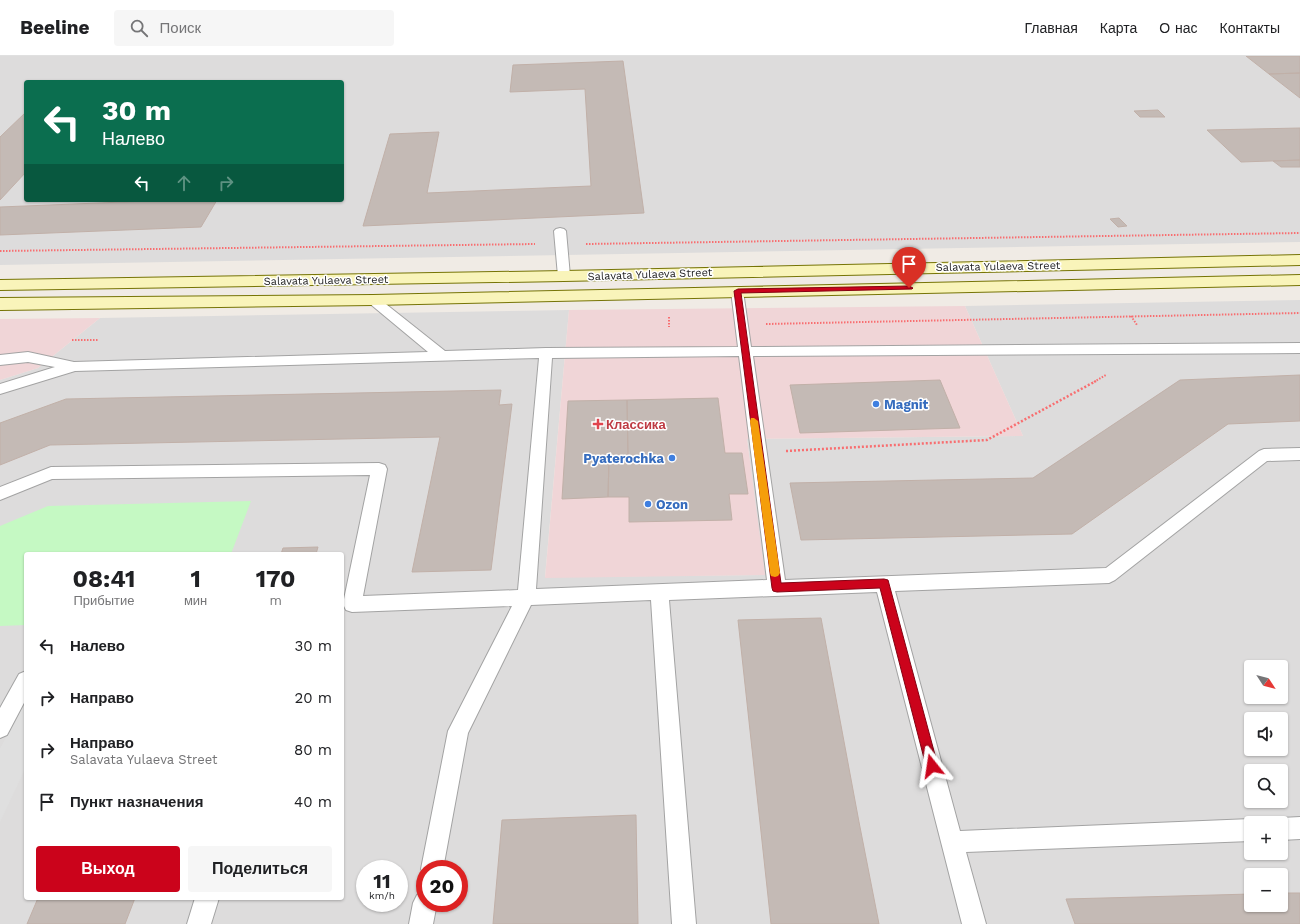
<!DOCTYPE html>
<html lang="ru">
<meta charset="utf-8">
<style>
body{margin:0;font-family:"Work Sans",sans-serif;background:#f6f6f6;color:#202124;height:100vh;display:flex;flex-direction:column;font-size:15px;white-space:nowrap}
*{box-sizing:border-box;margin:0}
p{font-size:13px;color:#757577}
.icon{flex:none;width:22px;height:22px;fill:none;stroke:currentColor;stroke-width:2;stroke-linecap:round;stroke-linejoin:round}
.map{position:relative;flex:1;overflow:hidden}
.panel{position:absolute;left:24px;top:496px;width:320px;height:348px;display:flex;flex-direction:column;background:#fff;border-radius:4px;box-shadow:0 1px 3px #0004}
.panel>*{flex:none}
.top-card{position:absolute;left:24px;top:24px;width:320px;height:122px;border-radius:4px;box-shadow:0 1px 3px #0004;background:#0b6e4f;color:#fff;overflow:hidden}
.needle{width:26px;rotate:126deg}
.fabs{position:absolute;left:1244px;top:604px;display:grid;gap:8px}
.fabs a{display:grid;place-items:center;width:44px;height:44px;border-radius:4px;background:#fff;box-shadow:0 1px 3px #0004;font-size:20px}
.speed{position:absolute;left:356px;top:804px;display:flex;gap:8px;font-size:20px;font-weight:700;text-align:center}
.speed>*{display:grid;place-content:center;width:52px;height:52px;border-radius:50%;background:#fff;box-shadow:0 1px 3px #0004;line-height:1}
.speed small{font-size:10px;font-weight:400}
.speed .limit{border:6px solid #d22;background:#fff;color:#111}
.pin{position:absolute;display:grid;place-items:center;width:34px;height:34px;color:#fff;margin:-41px -17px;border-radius:50% 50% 50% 0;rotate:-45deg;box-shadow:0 0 4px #0007}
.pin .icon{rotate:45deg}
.me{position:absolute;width:44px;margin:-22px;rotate:345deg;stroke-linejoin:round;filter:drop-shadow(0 0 3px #0008)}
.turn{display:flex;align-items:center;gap:14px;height:84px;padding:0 12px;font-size:18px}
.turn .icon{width:52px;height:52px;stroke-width:2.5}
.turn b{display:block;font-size:28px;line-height:34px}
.lanes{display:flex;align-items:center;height:38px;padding:0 12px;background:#0003;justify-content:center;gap:20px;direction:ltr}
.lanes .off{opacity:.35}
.eta{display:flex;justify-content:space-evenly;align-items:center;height:68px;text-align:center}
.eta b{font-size:24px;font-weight:700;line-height:28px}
.cta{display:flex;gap:8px;margin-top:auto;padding:8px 12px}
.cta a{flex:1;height:46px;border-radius:4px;background:#cb031b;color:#fff;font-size:16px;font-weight:700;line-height:46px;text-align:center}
.cta a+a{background:#f6f6f6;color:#202124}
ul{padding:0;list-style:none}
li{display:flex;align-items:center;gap:12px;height:52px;padding:0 12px}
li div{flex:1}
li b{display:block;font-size:15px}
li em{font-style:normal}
header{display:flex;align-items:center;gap:24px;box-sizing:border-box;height:56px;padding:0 20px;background:#fff;border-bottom:1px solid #e0e0e0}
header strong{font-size:19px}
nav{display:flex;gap:22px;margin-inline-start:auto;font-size:14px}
.search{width:280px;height:36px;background:#f6f6f6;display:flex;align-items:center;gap:10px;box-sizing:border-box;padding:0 14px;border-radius:4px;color:#757577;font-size:15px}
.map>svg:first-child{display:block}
</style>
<header>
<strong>Beeline</strong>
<div class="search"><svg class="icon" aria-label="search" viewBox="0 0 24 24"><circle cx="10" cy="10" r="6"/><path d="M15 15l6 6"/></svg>Поиск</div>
<nav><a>Главная</a><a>Карта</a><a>О нас</a><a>Контакты</a></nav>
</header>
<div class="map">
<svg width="1300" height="868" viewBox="0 0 1300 868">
<rect width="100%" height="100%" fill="#f0ebe5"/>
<!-- residential -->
<path fill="#dddcdc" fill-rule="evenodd" d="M0 0H1300V186L0 209ZM26 26H342V144H26Z
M1300 244V868H0V324L38 312 100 262 569 254 545 521 764 519 747 383 1023 380 965 250ZM26 498H342V842H26ZM1251 611H1281V641H1251ZM1251 663H1281V693H1251ZM1251 715H1281V745H1251ZM1251 767H1281V797H1251ZM365 813H399V847H365ZM425 813H459V847H425ZM1251 819H1281V849H1251Z"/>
<!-- commercial -->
<path fill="#f0d5d7" d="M965 250 1023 380 747 383 765 519 545 522 569 254Z
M100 262 38 312 0 324V263Z"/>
<!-- park -->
<path fill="#c5f9c3" d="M251 445 231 498H26V569L0 570V470L48 450Z"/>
<!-- parking -->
<path fill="#dfdfdf" d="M26 642V711L0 766V693Z"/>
<!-- building -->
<path fill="#c4bab5" stroke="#c1b0a8" d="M1246 0H1300V17L1269 18Z
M623 5 644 157 363 170 390 78 439 76 427 137 591 130 585 33 510 36 513 9Z
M1300 17V42L1269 18Z
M1158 54 1165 61H1140L1134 55Z
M26 56V116L0 144V81Z
M1300 72V104L1241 106 1207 74Z
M1300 104V111H1281L1273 105Z
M173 144H217L201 171 0 179V151Z
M1119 162 1127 170 1118 171 1110 163Z
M1300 319V365L1228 368 1072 478 801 484 790 427 1033 422 1180 324Z
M940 324 960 372 800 377 790 329Z
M501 334 499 349 512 348 491 514 412 516 440 381 50 389 0 409V367L66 343Z
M718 342 725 397H742L748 438H729L732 464 629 466V441H608L609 402 628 401 627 344Z
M627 344 628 401 609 402 608 441 562 443 568 345Z
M318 491 316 498H281L283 492Z
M821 562 859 766 879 868H771L738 564Z
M636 759 638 868H493L502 764Z
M1281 837H1300V868H1075L1066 843 1251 838V849H1281Z
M38 842H135L125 868H27Z"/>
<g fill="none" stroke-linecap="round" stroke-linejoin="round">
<defs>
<path id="service" d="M560 172 564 173 566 175 570 220 568 223H560L558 220 554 175 556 173Z
M737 231 741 232 743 235 751 291 1300 287V297L753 300 785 524 1106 512 1259 395 1264 393 1300 392V404L1267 405 1115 524 1109 527 895 535 960 775 1251 763 1259 767H1251V785L966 796 986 868H962L877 536 669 544 696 868H672L651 544 531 549 468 677 443 813H425V821L421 813 448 675 512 550 352 556 346 554 343 548 370 419 52 423 0 444V431L51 411 379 407 385 409 387 413 363 540 518 534 539 302 75 315 0 338V328L55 311 28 306 0 309V299L28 296 74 306 428 296 369 247 367 244 369 241H377L445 295 546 292 738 291 731 235 733 232ZM739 300 767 524 536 533 552 302Z
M26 615V643L7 679 0 682V652L19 618Z
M1300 761V783L1281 784V767H1273V765L1281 762Z
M425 835V847H437L433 868H409L413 847 417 839Z
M195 842H219L211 868H187Z"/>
<path id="secondary" d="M1300 199V209L564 225 0 234V224L564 215Z
M1300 219V229L373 249 0 254V242L373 239Z"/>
</defs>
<!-- service casing -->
<use href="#service" stroke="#a3a3a3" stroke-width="2"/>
<!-- secondary casing -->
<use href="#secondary" stroke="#767406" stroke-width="2"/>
<!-- path-far1 -->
<path stroke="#f86e70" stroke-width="2" stroke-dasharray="1.5 1.5" stroke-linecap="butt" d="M586 188 1300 177
M0 195 535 188
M1131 260 1137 269
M669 261V271
M766 268 1300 257
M72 284H99
M1094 326 1106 319"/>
<!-- path -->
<path stroke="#f86e70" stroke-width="2.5" stroke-dasharray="2 2" stroke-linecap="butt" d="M786 395 987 384 1096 325"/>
<!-- service -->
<use href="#service" fill="#fff" fill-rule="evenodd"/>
<!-- secondary -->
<use href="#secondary" fill="#f9f4ba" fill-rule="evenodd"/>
</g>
<!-- route -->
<path fill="#cb031b" stroke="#840212" d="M909 230 913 232 912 233 741 237 781 527 884 523 888 524 938 710 936 714 932 716 928 714 926 710 880 532 777 536 773 535 772 532 734 235 738 233Z"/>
<!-- slow -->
<path fill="#f59e0b" d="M751 362H754L758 365 780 517 778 520 775 521 771 520 770 517 750 365Z"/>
<!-- markers -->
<g fill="#3f7fe0" stroke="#fff" stroke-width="1.5">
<circle cx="876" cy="348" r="4"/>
<circle cx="672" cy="402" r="4"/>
<circle cx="648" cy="448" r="4"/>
</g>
<path fill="#e0444e" stroke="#fff" stroke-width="1.5" d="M596 362h4v4h4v4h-4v4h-4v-4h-4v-4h4z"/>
<g text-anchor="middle" stroke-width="3" stroke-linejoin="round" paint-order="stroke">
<!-- far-street labels -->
<g font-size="11" fill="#1f1f1f" stroke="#fff">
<text transform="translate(998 210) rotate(-1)" y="4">Salavata Yulaeva Street</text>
<text transform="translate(650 218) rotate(-2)" y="4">Salavata Yulaeva Street</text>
<text transform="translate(326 224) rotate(-1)" y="4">Salavata Yulaeva Street</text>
</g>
<!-- shop labels -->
<g font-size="13" font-weight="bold" fill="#366cbe" stroke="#fff" text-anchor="start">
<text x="884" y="353">Magnit</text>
<text x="664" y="407" text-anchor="end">Pyaterochka</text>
<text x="656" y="453">Ozon</text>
</g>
<!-- health labels -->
<g font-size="13" font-weight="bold" fill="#be3a42" stroke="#fff" text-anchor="start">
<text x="606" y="373">Классика</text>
</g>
</g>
</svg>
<div class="fabs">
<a><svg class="needle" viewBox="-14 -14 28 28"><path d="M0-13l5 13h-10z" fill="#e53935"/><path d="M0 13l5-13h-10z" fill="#757577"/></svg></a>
<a><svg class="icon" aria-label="sound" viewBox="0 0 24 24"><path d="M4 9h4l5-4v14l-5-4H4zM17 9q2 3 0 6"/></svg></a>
<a><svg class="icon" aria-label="search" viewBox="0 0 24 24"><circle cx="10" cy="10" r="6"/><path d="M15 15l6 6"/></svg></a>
<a>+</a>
<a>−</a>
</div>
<div class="speed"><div>11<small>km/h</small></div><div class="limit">20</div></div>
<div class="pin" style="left:909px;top:232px;background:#d93025"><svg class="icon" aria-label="arrive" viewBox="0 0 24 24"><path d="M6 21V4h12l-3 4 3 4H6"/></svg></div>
<svg class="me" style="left:932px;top:710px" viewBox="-20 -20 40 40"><path d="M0-17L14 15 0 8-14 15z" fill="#cb031b" stroke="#fff" stroke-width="4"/></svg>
<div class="top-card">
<div class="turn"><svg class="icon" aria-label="left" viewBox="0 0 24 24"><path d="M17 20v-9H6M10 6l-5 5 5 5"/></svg><div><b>30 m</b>Налево</div></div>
<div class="lanes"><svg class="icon" aria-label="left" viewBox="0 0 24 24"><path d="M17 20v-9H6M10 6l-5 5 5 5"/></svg><svg class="icon off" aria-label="ahead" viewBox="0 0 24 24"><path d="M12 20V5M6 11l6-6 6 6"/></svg><svg class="icon off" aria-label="right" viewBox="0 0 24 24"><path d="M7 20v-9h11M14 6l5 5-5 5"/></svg></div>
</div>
<section class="panel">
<div class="eta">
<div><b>08:41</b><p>Прибытие</p></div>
<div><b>1</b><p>мин</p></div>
<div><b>170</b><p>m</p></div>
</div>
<ul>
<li><svg class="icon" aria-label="left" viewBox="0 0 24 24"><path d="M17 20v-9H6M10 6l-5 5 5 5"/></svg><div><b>Налево</b></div><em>30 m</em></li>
<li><svg class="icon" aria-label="right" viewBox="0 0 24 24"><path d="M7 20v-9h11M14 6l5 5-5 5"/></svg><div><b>Направо</b></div><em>20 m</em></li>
<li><svg class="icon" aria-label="right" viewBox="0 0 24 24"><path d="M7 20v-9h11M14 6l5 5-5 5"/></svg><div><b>Направо</b><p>Salavata Yulaeva Street</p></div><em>80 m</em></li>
<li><svg class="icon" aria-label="arrive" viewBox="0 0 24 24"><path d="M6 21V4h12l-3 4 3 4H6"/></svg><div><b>Пункт назначения</b></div><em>40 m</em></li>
</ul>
<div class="cta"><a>Выход</a><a>Поделиться</a></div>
</section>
</div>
